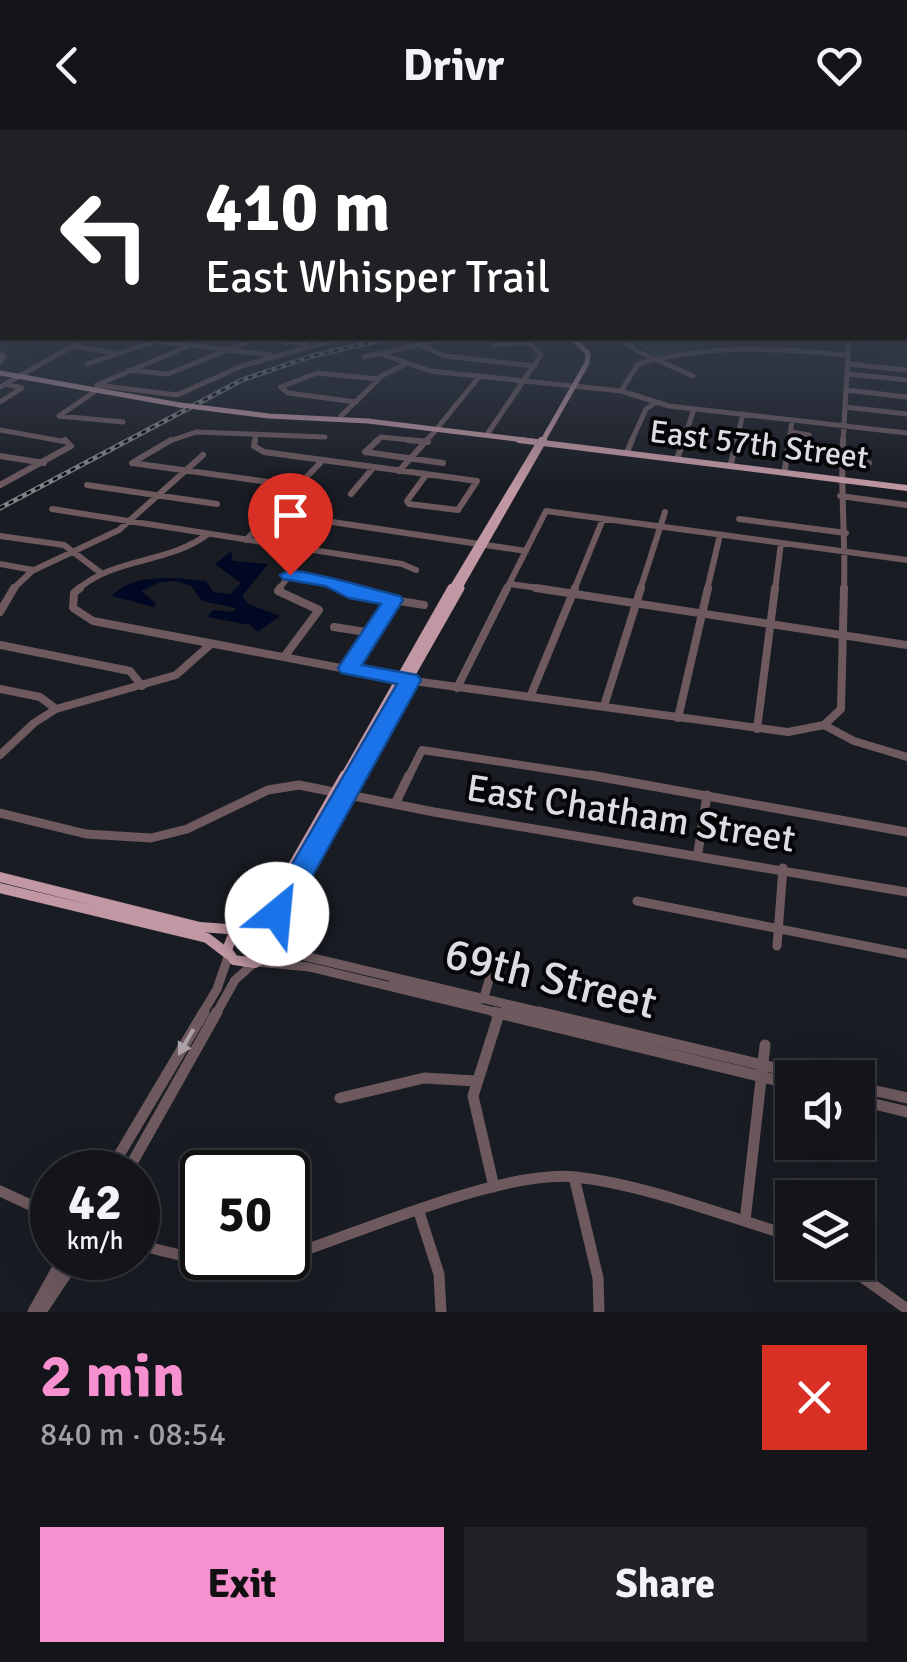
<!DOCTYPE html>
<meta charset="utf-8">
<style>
body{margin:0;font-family:Signika,sans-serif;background:#202227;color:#f1f3f6;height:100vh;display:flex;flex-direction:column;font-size:38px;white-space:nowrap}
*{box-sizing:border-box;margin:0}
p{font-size:32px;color:#9d9fa2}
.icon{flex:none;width:55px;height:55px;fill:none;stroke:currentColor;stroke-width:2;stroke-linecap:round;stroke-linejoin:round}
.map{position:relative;height:1182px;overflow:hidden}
.details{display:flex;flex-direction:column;background:#13151a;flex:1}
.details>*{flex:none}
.hud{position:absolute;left:0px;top:0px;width:908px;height:210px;box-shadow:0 10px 40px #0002,0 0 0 2px #323439;background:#202124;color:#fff;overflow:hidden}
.fabs{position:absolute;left:775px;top:930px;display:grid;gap:20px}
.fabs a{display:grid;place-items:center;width:100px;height:100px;border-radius:0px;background:#13151a;box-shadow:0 10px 40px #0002,0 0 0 2px #323439;font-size:50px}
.speed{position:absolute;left:30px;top:1020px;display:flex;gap:20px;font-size:50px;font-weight:700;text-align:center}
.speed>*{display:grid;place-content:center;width:130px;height:130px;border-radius:50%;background:#13151a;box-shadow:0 10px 40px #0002,0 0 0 2px #323439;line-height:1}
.speed small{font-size:25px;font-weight:400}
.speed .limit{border:5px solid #111;border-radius:15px;background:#fff;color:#111}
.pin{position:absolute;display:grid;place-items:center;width:85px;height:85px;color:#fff;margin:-102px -42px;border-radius:50% 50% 50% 0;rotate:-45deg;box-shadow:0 0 10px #0007}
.pin .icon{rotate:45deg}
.me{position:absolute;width:110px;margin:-55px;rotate:28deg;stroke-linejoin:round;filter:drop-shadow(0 0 8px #0008)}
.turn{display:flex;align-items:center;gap:35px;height:210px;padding:0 40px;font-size:45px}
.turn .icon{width:130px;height:130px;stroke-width:2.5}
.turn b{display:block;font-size:70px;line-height:85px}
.round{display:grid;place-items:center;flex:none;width:105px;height:105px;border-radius:0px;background:#202227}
.head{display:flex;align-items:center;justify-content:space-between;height:170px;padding:0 40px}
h1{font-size:60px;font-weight:700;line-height:75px;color:#f790ce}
.action{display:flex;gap:20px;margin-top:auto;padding:20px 40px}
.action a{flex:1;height:115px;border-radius:0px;background:#f790ce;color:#111;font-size:40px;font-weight:700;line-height:115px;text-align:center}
.action a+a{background:#202227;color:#f1f3f6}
header{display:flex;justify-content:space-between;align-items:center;height:130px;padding:0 40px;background:#13151a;font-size:45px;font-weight:700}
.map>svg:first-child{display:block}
</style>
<header><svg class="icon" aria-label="back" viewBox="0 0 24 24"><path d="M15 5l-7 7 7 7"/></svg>Drivr<svg class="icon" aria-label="heart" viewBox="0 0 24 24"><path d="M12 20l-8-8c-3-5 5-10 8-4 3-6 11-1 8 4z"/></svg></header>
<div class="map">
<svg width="907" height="1182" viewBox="0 0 907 1182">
<rect width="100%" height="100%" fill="#191c23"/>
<!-- green -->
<path fill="#26412a" d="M624 208H710L707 216 656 227Z"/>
<!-- water -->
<path fill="#010823" d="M231 421 233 431 268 434 242 466 248 474 280 486 258 502 250 495 207 487 213 480 232 482 236 478 202 471 191 456 176 451 160 452 141 461 156 473 154 477 112 466C134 442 176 448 206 451L213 462 230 464 241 453 215 434Z"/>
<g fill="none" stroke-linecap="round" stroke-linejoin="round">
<!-- minor-far4 -->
<path stroke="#6d595e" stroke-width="5" d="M131 208 270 225
M256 208 306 214
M620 208 637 221 693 246
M0 210 5 208
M417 214 445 226 535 236
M493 215 528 212
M73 216 113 223
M379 223 430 241 621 261 669 276 907 303
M0 224 4 226 0 232
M364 227 447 208
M87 234 150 213
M848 234 907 240
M129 240 168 244 257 208
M847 244 907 250
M97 255 177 265 242 236 341 208
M97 255 186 217
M0 257 87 208
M97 260 59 286 123 292
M846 260 907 267
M621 261 638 234C708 214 776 218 848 225
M0 272 22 258 5 254
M356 272 288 263 281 257 317 243 378 249
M845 277 907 284
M341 286 383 245 404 235
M439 296 479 247
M0 300 67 312
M791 302 809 305
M488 303 541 225 524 208
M167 312 196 302 325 307
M255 312 256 304
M375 312 381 307 428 312
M425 312 437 299
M631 312 646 279 655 273
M683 312 694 279
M736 312 743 284
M789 312 792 290
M843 312 849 208"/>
<!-- minor-far3 -->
<path stroke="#6d595e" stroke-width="6" d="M255 310 254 316 264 322 477 351 458 380 409 374 407 371 426 345
M378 310 365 322 443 333
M408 310 428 312
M843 310C840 361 846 410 844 460
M628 320 632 310
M787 325 806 328
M0 326 44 333
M678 326 684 310
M842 330 869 333
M132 333 171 310
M132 333 297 356
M731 333 737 310
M785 339 789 310
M399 341 427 310
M0 355 71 316 65 310
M87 355 217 374
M351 364 373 338
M840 366 907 375
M52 379 402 434 416 440
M272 383 526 421
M739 389 846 403
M0 406 64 415 101 443
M246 410 322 331
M0 434 33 440
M290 445 330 452 348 460
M510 454 552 460
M12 460 32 441 119 400 203 325
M77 460C114 427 168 434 208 404
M278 460 290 445
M506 460 546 381 907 430
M574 460 603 389
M640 460 665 382
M707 460 720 405
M775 460 781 413"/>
<!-- minor-far2 -->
<path stroke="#6d595e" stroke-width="8" d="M80 458 74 463 73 478 93 491 399 549 788 602 824 595 841 579 844 458
M280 458 278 461 319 480 284 527
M343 458 356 464 424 475
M536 458 907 515
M0 482 14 458
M334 497 372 503
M0 515 130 541 142 556
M348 539 393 470
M457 558 507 458
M0 559 40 567 56 579
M530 567 575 458
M604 576 641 458
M678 588 708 458
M824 595 854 611 907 627
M757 599 775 458
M0 625 34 593 56 579 176 545 211 514
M408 648 422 620 607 648"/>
<!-- minor-far1 -->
<path stroke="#6d595e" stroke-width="9" d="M590 645 907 702
M395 674 409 645
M0 683 86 704 151 708 187 699 268 660 299 655 434 682 907 762
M698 722 707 665
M637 771 907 824
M272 809 296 824 549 884
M777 816 783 738
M257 832 309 837 504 884
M393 854 477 871 484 867 490 847
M202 884 217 859 229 824
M216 884 235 850 253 834
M499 884 510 879 533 884"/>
<!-- minor -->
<path stroke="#6d595e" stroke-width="11" d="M494 882 792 954
M522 882 566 892
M539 882 817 948
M858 957 907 968
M340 968 424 948 476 951
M858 970 907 982
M109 1042 204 882
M127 1042 217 882
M574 1047 598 1148 599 1182
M494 1057 473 966 499 884 504 882
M0 1061 52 1085
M419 1082 439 1144 441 1182
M745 1091 765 915
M138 1114C187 1129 233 1137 284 1128
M288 1126C361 1102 504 1039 576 1047 647 1055 724 1086 792 1106
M841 1132 907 1179
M33 1182 63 1128
M41 1182 77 1128"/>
<!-- major-far3 -->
<path stroke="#c097a2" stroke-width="5" d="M0 243 180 275
M197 277 269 286 368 291 540 312
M542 312 587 233 588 223 572 208"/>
<!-- major-far2 -->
<path stroke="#c097a2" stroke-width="6" d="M519 310 907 358
M451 460 541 310
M458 460 544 310"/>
<!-- major-far1 -->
<path stroke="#c097a2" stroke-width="9" d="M344 648 452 458
M352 648 460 458"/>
<!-- major -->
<path stroke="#c097a2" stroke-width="10" d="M0 747 200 797 241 800
M0 758 207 808 228 824
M246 799H261L272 809 269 824 255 833 234 830 227 820 232 807 266 783 345 645
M272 808 285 767 354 645"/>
<defs>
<path id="rail" d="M0 378 242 250 312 226 390 208"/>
</defs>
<!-- rail casing -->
<use href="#rail" stroke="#808389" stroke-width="5"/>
<!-- rail -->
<use href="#rail" stroke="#060609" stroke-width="2.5" stroke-dasharray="5" stroke-linecap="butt"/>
<!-- major-bridge -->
<path stroke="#c097a2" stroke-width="5" d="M180 275 197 277"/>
</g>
<!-- one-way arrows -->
<defs><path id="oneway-solid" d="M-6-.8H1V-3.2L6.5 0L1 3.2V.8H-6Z" transform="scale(2.5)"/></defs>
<use fill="#aaa2a7" href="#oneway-solid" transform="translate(186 912) rotate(120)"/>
<!-- sky -->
<linearGradient id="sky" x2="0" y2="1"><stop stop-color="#0e0f13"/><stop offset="0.54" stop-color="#384050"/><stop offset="1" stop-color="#384050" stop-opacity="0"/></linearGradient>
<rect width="907" height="359" fill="url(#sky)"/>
<!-- route -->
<path fill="#1a73e8" stroke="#114b97" stroke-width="2.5" d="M290 440C328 445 363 457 400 466L403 470 362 535 417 545 421 550 287 792 277 795 267 792 263 784 397 554 341 543 338 538 381 474 349 468 325 456 283 449 280 445Z"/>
<g text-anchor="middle" stroke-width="8" stroke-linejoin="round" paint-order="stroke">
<!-- far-street labels -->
<g font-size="32" fill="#dbdde2" stroke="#060609">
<text transform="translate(759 314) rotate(7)" y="11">East 57th Street</text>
</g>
<!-- street labels -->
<g font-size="38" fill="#dbdde2" stroke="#060609">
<text transform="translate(631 683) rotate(9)" y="13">East Chatham Street</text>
</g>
<!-- near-street labels -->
<g font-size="45" fill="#dbdde2" stroke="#060609">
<text transform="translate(551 847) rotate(14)" y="16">69th Street</text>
</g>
</g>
</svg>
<div class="fabs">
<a><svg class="icon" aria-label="sound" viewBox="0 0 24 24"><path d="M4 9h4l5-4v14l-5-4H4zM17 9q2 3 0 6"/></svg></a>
<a><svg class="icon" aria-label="layers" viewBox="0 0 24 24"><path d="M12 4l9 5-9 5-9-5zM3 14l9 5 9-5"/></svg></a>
</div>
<div class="speed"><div>42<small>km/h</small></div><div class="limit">50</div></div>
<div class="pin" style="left:290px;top:445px;background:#d93025"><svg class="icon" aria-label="arrive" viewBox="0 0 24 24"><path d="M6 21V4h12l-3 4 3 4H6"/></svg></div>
<svg class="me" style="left:277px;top:784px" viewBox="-20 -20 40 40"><circle r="19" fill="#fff"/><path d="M0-13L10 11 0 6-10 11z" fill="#1a73e8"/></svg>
<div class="hud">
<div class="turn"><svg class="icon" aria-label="left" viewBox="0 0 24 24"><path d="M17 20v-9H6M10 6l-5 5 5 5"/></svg><div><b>410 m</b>East Whisper Trail</div></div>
</div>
</div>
<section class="details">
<div class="head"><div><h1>2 min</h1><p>840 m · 08:54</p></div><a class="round" style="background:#d93025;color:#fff"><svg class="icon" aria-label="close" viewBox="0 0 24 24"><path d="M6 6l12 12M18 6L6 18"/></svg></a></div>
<div class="action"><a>Exit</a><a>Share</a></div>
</section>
